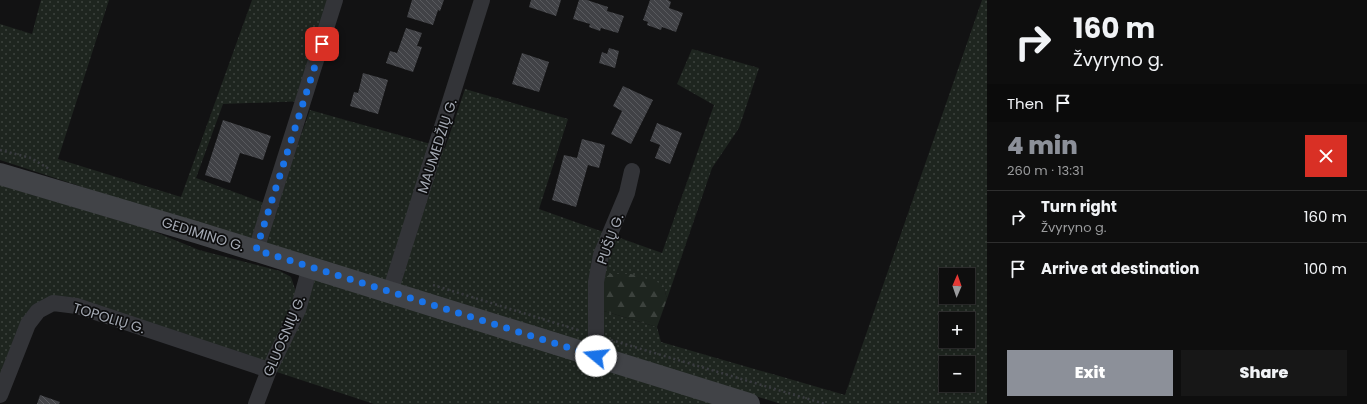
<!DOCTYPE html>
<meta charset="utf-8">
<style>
body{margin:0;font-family:Poppins,sans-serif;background:#171717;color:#f1f3f6;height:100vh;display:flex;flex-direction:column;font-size:15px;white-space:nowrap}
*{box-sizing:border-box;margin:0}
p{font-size:13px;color:#9b9c9e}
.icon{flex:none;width:22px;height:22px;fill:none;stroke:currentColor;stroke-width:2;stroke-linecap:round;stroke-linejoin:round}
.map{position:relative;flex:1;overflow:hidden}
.details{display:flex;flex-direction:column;background:#0e0e0e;width:380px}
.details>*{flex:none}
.top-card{background:#0e0e0e;color:#f1f3f6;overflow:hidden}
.needle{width:26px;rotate:2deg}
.fabs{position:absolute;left:939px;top:268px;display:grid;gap:8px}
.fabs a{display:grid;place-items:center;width:36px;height:36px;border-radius:0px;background:#0e0e0e;box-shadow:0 2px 6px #0003,0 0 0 1px #2e2e2e;font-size:20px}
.pin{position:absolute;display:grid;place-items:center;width:34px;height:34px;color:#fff;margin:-17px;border-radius:8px;box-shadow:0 2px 6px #0006}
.me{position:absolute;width:44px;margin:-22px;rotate:287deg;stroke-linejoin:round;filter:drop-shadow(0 0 3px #0008)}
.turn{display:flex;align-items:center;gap:14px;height:84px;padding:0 20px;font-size:18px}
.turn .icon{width:52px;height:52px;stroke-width:2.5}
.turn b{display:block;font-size:28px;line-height:34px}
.then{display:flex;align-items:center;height:38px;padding:0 20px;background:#0003;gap:8px;font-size:15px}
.round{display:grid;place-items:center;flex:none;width:42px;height:42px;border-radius:0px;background:#171717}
.summary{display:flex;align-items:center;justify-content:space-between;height:68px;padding:0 20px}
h1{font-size:24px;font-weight:800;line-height:30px;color:#8c9099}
.primary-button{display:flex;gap:8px;margin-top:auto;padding:8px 20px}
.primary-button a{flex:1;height:46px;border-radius:0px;background:#8c9099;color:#fff;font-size:16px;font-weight:800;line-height:46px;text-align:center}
.primary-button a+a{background:#171717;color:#f1f3f6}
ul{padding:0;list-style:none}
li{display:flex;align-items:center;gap:12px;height:52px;padding:0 20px;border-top:1px solid #2e2e2e}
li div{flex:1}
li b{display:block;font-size:15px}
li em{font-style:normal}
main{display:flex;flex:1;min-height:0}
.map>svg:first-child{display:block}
</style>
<main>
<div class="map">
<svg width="987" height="404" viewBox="0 0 987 404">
<defs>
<pattern id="grass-dots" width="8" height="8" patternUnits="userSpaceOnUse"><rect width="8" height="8" fill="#1e251f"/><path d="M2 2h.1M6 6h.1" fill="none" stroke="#3c423d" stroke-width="1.8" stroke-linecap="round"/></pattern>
<pattern id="forest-firs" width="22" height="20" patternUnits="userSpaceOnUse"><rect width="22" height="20" fill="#1e251f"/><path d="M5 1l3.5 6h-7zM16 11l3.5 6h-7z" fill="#3c423d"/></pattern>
<pattern id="building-back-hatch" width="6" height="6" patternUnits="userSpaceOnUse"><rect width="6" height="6" fill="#414246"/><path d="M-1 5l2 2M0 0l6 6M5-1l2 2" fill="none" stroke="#595a5e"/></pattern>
</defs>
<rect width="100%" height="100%" fill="#121213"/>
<!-- grass -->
<path fill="url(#grass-dots)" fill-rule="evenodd" d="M41 0H109L58 159 181 197 252 0H341L308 101 223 104 196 178 275 207 310 110 445 148 465 89 568 119 539 209 662 253 714 105 677 84 692 49 759 68 739 128 712 168 667 299 663 284 604 311 657 327 661 342 845 395 982 0H987V404H781L116 198 0 160V24L32 34ZM946 275H968V297H946ZM946 319H968V341H946ZM946 363H968V385H946Z
M0 185 148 229 199 250 280 271 291 277 296 292 310 267 749 404H374L77 306 38 311 0 395Z"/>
<!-- forest -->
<path fill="url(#forest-firs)" d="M610 274H631L663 284 667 299 657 327 604 311 602 280Z"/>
<!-- building -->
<path fill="url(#building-back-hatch)" d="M412 0H444L440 11 438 10 433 25 407 17Z
M531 0H561L556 16 529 7Z
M579 0H587L608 7 607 11 624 16 618 33 601 28 600 31 589 27 590 24 573 19Z
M650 0H668L671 2 669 8 683 13 676 32 662 27 661 30 647 25 648 22 643 20Z
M406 28 422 33 417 46 422 47 413 72 386 63 390 51 397 53Z
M609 48 619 51 615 68 599 63 602 52 607 54Z
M522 53 549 62 539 92 512 84Z
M363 73 388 80 378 114 350 106 354 92 358 93Z
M623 86 653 100 631 144 611 134 622 111 613 106Z
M223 120 271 136 263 160 240 153 230 183 205 175Z
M657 123 682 133 670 164 655 158 660 145 650 141Z
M582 139 605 145 599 168 588 165 576 207 552 200 564 155 577 158Z
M40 395 60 402 59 404H37Z"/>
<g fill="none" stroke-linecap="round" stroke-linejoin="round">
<!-- path -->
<path stroke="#393b3f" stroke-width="2.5" stroke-dasharray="2 3" stroke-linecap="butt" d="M0 150 31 158 49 169
M433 285 581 331
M611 340 825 404"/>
<!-- minor -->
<path stroke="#333438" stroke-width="16" d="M256 250 335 0
M390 292 482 0
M596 356V282L601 255 627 193 632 171
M0 395 28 324 38 311 53 303 77 306 269 370
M256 404 269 370 298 310 310 267"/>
<!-- secondary -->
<path stroke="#414347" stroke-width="22" d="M0 174 199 233 749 404"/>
</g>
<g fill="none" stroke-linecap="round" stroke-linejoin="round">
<!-- route -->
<path stroke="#1a73e8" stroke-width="7" stroke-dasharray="0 12.6" d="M322 44 256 250 596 356"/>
</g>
<g text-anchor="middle" stroke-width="3.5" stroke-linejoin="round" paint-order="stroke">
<!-- street labels -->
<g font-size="14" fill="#a4a9b3" stroke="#0d0d0e">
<text transform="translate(437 146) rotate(-72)" y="5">MAUMEDŽIŲ G.</text>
<text transform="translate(203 234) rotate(17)" y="5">GEDIMINO G.</text>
<text transform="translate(610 239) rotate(-70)" y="5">PUŠŲ G.</text>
<text transform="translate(109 318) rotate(17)" y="5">TOPOLIŲ G.</text>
<text transform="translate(284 336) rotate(-67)" y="5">GLUOSNIŲ G.</text>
</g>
</g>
</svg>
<div class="fabs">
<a><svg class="needle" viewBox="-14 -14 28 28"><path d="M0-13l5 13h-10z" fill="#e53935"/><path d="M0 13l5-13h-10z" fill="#9b9c9e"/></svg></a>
<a>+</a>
<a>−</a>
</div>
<div class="pin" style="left:322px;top:44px;background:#d93025"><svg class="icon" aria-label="arrive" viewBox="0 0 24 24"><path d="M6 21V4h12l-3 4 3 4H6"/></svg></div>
<svg class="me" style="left:596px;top:356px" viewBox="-20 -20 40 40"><circle r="19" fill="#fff"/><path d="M0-13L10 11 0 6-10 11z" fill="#1a73e8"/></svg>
</div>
<section class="details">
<div class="top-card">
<div class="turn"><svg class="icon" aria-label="right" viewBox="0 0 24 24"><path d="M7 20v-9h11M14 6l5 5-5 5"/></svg><div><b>160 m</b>Žvyryno g.</div></div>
<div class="then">Then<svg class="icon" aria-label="arrive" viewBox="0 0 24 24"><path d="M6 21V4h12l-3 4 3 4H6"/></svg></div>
</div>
<div class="summary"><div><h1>4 min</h1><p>260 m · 13:31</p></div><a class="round" style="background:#d93025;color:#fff"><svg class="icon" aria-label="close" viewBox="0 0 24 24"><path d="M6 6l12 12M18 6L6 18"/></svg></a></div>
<ul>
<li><svg class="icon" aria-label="right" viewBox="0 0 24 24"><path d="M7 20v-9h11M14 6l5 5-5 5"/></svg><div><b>Turn right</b><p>Žvyryno g.</p></div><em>160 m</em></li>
<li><svg class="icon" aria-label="arrive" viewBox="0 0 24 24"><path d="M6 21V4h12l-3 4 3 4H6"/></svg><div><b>Arrive at destination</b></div><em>100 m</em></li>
</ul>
<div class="primary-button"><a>Exit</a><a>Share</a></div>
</section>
</main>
